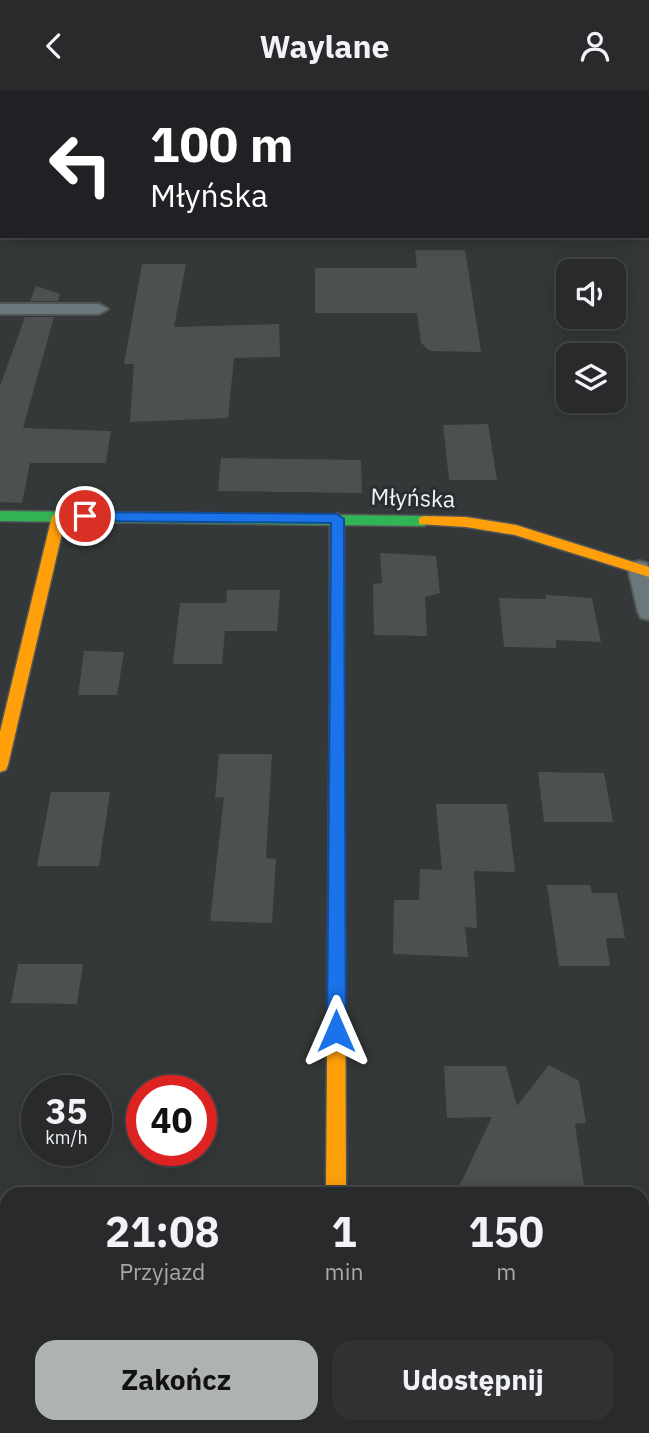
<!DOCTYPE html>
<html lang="pl">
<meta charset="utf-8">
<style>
body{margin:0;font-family:"IBM Plex Sans",sans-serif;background:#303233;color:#f1f3f6;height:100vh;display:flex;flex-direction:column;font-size:26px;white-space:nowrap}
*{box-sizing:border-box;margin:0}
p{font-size:23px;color:#a5a7a9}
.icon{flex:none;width:38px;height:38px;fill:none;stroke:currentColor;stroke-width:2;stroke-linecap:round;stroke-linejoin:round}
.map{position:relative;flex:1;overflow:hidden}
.sheet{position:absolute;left:0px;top:1096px;width:649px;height:247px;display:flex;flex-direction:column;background:#282a2b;border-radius:21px 21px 0 0;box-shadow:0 4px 18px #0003,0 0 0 2px #444647}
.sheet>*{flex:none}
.guide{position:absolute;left:0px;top:0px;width:649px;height:147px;box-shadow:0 4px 18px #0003,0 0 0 2px #444647;background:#202124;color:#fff;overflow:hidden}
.controls{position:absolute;left:556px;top:168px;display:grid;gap:14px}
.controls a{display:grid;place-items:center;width:70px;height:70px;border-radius:14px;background:#282a2b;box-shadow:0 4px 18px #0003,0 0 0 2px #444647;font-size:35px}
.speed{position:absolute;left:21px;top:984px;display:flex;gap:14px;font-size:35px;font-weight:700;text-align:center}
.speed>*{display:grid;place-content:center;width:91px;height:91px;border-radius:50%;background:#282a2b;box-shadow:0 4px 18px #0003,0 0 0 2px #444647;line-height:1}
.speed small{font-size:18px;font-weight:400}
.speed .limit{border:10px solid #d22;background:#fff;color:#111}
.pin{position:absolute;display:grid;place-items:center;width:60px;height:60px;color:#fff;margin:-30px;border:4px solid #fff;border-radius:50%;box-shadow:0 2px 7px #0007}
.me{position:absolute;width:77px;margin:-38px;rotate:0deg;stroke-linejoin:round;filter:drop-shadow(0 0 5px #0008)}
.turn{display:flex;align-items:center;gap:24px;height:147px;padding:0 35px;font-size:32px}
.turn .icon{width:91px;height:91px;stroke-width:2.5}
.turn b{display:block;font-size:49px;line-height:60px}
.eta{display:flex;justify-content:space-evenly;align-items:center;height:119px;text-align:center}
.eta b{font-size:42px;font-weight:700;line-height:49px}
.button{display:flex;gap:14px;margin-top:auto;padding:14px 35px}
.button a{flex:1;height:80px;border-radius:21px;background:#afb2b3;color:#111;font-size:28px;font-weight:700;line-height:80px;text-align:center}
.button a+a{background:#303233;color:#f1f3f6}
header{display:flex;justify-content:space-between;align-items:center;height:91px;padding:0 35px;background:#282a2b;font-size:32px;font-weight:700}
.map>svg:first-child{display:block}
</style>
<header><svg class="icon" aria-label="back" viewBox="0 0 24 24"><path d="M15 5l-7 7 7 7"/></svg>Waylane<svg class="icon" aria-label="person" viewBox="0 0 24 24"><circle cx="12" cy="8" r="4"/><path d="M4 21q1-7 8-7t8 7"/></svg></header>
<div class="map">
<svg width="649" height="1342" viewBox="0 0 649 1342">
<rect width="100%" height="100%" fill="#353839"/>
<!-- building -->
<path fill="#4d5050" d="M415 159H465L481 261 430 260 421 252 417 222H315V177H417Z
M142 173H186L174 236 279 233 280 266 234 267 228 327 130 331 134 273H124Z
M36 195 60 203 58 210H30Z
M25 226H54L23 337 111 340 106 372H30L22 412 0 411V295Z
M488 333 497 389H449L443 334Z
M221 367 361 369 362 402 218 400Z
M380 462 436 465 440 502 425 506 427 545 374 544 373 493 382 492Z
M227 499H280L277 540H225L222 573H173L180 512H226Z
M546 504 592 507 601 551 556 549V557L504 556 499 507 546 508Z
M84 560 124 561 117 604H78Z
M219 663H272L266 767 276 768 272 832 210 830 224 706 215 707Z
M538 681 604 682 613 731H544Z
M51 701H110L99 775H37Z
M436 713H507L515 781 474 780 477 837 465 836 468 866 393 863 394 809H419L420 778 442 779Z
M547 794H590L592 802H617L625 847H606L610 875H559Z
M18 873H83L77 913 11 912Z
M549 974 579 990 586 1032 575 1033 585 1102H456L492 1026 447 1027 444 975H506L517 1015Z"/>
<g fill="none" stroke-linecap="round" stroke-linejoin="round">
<defs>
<path id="lane" d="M560 0H574V2H560Z
M648 50H649V58H648Z
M0 213H99L108 218 99 223H0Z
M639 470 647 472 649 477V529L641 527 638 521 628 478 631 472Z"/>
<path id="street" d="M308 1335H364V1342H308Z"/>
<path id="fast" d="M0 420 424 425 431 430 424 435 0 430Z"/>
<path id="slow" d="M59 420 66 425 8 674 6 679 0 681V641L52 425Z
M424 425 466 426 516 434 649 476V486L515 444 466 436 419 433V427Z
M337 577 344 583 346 1102H326L330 583Z"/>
<path id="jam" d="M337 422 344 427V583L337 589 330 583V427Z"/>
</defs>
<!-- lane casing -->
<use href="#lane" stroke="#545656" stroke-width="4"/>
<!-- street casing -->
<use href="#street" stroke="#545656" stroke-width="4"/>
<!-- fast casing -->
<use href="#fast" stroke="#545656" stroke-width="3"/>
<!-- slow casing -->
<use href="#slow" stroke="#545656" stroke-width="3"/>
<!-- jam casing -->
<use href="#jam" stroke="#545656" stroke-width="3"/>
<!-- lane -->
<use href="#lane" fill="#6a777b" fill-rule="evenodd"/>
<!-- street -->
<use href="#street" fill="#6a777b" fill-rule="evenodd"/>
<!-- fast -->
<use href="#fast" fill="#30b455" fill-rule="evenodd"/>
<!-- slow -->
<use href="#slow" fill="#ff9f0a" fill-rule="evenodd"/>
<!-- jam -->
<use href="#jam" fill="#e5322d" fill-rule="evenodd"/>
</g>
<!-- route -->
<path fill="#1a73e8" stroke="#114b97" stroke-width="2" d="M85 421 337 423 344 428 346 940 343 947 336 950 330 947 327 940 331 432 85 430 79 425Z"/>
<g text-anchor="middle" stroke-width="6" stroke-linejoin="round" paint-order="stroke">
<!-- street labels -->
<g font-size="23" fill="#f0f4f5" stroke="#292f31">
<text transform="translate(413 407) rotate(2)" y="8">Młyńska</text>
</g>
</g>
</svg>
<div class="controls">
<a><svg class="icon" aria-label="sound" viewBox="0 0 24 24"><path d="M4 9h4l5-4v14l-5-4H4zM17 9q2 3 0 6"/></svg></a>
<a><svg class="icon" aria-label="layers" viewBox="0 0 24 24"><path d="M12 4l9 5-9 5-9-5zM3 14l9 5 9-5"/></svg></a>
</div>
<div class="speed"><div>35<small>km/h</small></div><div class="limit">40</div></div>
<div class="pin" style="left:85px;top:425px;background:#d93025"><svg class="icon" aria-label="arrive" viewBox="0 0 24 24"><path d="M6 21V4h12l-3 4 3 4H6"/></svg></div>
<svg class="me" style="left:336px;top:940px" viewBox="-20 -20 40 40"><path d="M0-17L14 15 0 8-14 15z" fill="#1a73e8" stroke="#fff" stroke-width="4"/></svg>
<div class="guide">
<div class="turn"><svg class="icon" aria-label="left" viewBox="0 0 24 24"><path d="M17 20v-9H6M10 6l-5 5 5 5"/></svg><div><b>100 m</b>Młyńska</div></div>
</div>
<section class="sheet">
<div class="eta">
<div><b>21:08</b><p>Przyjazd</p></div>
<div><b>1</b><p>min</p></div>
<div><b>150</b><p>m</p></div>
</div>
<div class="button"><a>Zakończ</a><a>Udostępnij</a></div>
</section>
</div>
